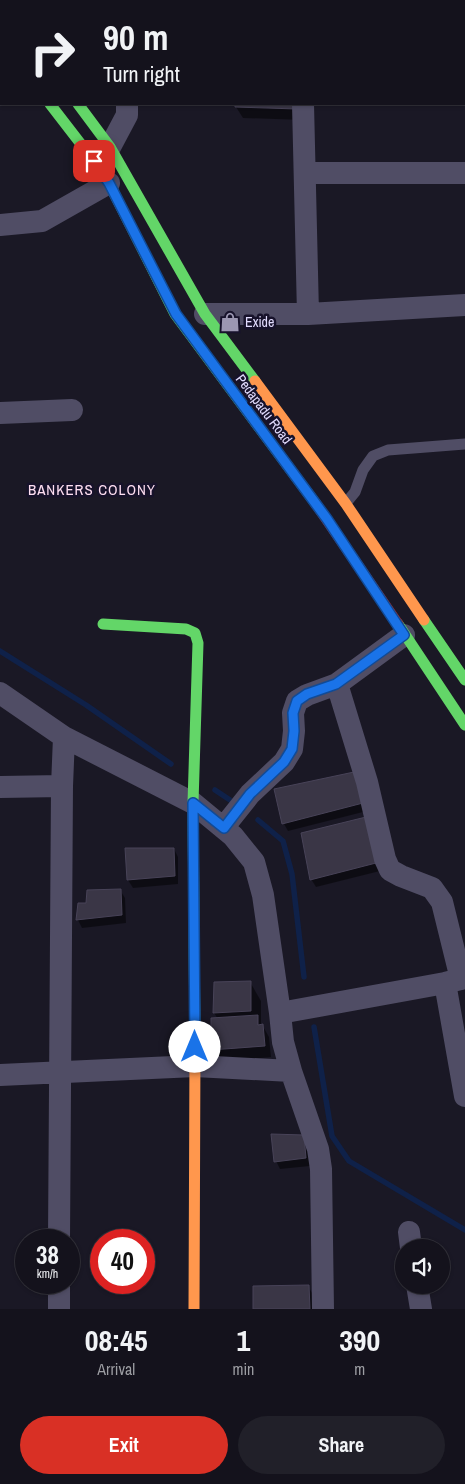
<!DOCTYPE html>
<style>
body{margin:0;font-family:"Archivo Narrow",sans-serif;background:#212029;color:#f1f3f6;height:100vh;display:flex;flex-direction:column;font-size:19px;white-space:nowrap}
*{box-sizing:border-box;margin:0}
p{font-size:16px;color:#9d9ea3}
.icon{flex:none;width:28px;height:28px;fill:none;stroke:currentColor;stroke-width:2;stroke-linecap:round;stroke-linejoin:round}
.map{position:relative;height:1309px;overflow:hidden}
.sheet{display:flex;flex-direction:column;background:#14121c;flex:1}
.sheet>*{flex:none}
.guide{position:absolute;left:0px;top:0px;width:465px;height:105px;box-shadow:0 1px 4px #0004,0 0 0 1px #33323b;background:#14121c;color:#f1f3f6;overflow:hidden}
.buttons{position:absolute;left:395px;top:1239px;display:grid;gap:10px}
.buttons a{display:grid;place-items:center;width:55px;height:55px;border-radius:50%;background:#14121c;box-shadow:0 1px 4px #0004,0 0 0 1px #33323b;font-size:25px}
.speed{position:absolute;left:15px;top:1229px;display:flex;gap:10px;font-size:25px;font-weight:700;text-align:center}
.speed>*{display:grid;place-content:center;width:65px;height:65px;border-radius:50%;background:#14121c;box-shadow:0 1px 4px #0004,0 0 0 1px #33323b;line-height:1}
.speed small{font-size:12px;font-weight:400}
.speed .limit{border:8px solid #d22;background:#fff;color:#111}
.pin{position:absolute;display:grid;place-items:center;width:42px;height:42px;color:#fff;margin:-21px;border-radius:10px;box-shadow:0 2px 8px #0006}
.me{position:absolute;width:55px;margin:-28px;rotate:0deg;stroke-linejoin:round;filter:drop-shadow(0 0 4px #0008)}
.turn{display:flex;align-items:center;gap:18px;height:105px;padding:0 20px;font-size:22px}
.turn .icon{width:65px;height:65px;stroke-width:2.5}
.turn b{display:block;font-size:35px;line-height:42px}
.eta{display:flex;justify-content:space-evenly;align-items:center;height:85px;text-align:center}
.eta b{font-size:30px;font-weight:800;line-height:35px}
.action{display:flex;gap:10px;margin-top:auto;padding:10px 20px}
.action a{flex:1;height:58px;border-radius:30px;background:#d93025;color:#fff;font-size:20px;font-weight:800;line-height:58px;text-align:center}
.action a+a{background:#212029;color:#f1f3f6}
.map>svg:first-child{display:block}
</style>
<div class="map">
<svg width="465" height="1309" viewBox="0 0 465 1309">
<rect width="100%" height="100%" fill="#1a1825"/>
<!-- shadow -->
<path fill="#0007" d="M163 0H214V1H164Z
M236 104H303V120L243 118 236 107Z
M353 774 367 811 288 831 284 824 275 790Z
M370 826 380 871 316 887 311 879Z
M126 849H174L178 857V884L133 888 128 880Z
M120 890 125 898 126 923 82 928 78 920 79 904H88Z
M250 982 261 1001V1023L269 1037 271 1057 219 1062 212 1050V1019H218L214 1013 215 983Z
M304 1136 308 1144 310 1166 280 1169 276 1161Z
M308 1286 315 1298V1309H255Z"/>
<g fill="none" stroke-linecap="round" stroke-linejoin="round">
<!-- stream -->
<path stroke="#0f2149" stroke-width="5.5" d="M0 651 86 705 171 764
M215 790 230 800
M258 820 283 841 292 874 304 977
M314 1027 332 1136 349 1161 465 1230"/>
</g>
<!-- building -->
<path fill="#3a3646" stroke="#484358" d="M235 104H297V109L235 107Z
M354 772 363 803 282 824 274 789Z
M366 817 376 863 310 880 301 833Z
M125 848H174L175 876 127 880Z
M121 889 122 915 76 920 78 903H86L87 890Z
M251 981V1011L213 1013 214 982Z
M258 1015V1025L263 1024 265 1046 211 1050V1018Z
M271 1134 304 1135 306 1158 274 1162Z
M309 1285 310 1309H253V1286Z"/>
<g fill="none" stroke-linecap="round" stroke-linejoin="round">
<!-- lane -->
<path stroke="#504d65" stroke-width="11" d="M346 503 355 492 363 470 373 456 388 450 465 444"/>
<!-- street -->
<path stroke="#504d65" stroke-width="22" d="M300 0V1
M143 1 144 0
M464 40H465
M303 104 308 314 465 305
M110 147 127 115V104
M305 173H465
M0 225 42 221 109 183
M205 314H308
M0 413 72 410
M337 684 367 782 385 859 390 870 401 876 432 888 442 902 461 979
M0 693 64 737 193 803 233 836 254 862 263 895 280 1013
M0 787 62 786
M223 828 250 794 284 762 292 749 294 731 293 713 297 701 307 695 337 684 404 635
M445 983 465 1096
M291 1071 318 1149 321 1169 323 1309
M0 1075 195 1066 291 1071 283 1042 280 1013 445 983 465 978
M409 1232 411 1248
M59 1240 62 786 64 737
M417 1285 421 1309
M59 1309V1282"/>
<!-- fast -->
<path stroke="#63d668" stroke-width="11" d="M50 104 94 161 109 183 175 314 316 504
M78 104 110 147 205 314 255 381
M424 620 465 680
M103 624 186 629 195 633 198 643 193 803 195 1047
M398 624 465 725"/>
<!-- slow -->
<path stroke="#ff974d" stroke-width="11" d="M0 2 1 4
M0 40 1 42
M255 381 346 504 424 620
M194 1309 195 1047"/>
<!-- jam -->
<path stroke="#b3261e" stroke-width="11" d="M316 504 398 624"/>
</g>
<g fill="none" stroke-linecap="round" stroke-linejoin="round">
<defs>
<path id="route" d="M94 161 109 183 176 314 327 519 404 635 336 684 307 694 297 701 293 713 294 731 292 749 284 762 250 794 224 828 193 803 195 1047"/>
</defs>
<!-- route casing -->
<use href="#route" stroke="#114b97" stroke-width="12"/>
<!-- route -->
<use href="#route" stroke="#1a73e8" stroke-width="9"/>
</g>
<!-- icons -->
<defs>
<symbol id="shop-bare" viewBox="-9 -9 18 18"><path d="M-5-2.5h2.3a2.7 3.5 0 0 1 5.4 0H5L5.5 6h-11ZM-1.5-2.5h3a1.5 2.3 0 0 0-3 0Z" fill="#9c97b2" stroke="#17122b" stroke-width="2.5" paint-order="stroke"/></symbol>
</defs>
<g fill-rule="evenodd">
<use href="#shop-bare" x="216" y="308" width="28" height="28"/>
</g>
<g text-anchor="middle" stroke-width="5" stroke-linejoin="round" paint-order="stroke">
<!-- poi labels -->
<g font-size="14" fill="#e2dcfe" stroke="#17122b" text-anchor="start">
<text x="245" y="327">Exide</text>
</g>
<!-- street labels -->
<g font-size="14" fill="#e2dcfe" stroke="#17122b">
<text transform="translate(264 409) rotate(53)" y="5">Pedapadu Road</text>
</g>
<!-- neighbourhood labels -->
<g font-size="15" letter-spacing="1" fill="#fedef1" stroke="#17122b">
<text x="92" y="495">BANKERS COLONY</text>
</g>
</g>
</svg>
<div class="buttons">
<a><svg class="icon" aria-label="sound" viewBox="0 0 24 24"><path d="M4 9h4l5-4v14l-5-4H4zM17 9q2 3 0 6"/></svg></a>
</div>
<div class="speed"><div>38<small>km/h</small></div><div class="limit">40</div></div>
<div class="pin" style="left:94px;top:161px;background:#d93025"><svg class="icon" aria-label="arrive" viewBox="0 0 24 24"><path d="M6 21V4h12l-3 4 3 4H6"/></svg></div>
<svg class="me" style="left:195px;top:1047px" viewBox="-20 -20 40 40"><circle r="19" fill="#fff"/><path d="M0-13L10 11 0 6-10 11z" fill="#1a73e8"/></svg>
<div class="guide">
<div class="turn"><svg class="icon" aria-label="right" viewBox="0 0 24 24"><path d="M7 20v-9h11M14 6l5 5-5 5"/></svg><div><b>90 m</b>Turn right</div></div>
</div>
</div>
<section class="sheet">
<div class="eta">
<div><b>08:45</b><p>Arrival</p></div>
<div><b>1</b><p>min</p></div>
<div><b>390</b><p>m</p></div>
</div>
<div class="action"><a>Exit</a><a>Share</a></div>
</section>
